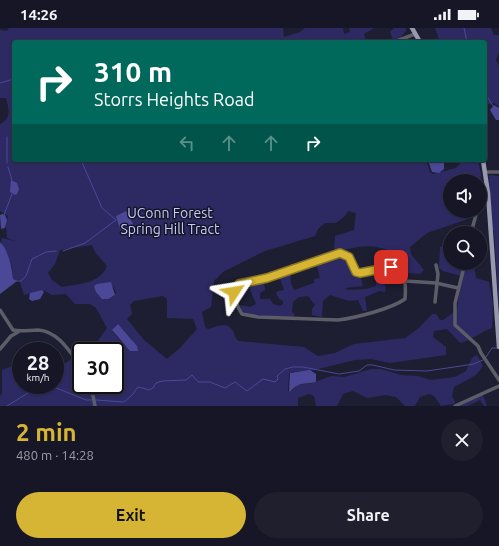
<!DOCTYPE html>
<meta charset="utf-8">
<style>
body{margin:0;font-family:Ubuntu,sans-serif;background:#1f1f2e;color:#f1f3f6;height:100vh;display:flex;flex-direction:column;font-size:15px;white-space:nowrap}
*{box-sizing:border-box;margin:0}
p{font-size:13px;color:#9e9fa7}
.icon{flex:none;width:22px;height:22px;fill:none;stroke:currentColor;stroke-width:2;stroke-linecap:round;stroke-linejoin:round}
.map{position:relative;height:378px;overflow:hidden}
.details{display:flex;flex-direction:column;background:#161626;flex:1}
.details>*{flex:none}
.hud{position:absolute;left:12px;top:12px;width:475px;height:122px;border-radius:4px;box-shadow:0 1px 3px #0004,0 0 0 1px #353543;background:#00695c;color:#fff;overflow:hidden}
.tools{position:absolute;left:443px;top:146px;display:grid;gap:8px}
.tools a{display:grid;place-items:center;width:44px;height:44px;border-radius:50%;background:#161626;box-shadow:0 1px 3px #0004,0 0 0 1px #353543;font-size:20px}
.speed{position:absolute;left:12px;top:314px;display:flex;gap:8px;font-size:20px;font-weight:700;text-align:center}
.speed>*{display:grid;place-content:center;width:52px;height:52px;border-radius:50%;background:#161626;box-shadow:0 1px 3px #0004,0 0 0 1px #353543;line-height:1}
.speed small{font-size:10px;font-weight:400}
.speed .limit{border:2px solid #111;border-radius:6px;background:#fff;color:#111}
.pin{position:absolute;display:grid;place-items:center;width:34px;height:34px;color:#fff;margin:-17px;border-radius:8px;box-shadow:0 2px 6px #0006}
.me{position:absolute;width:44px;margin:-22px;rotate:57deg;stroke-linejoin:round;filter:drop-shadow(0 0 3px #0008)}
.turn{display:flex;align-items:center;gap:14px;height:84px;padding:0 16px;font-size:18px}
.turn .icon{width:52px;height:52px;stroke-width:2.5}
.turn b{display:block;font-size:28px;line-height:34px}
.lanes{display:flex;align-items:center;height:38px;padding:0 16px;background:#0003;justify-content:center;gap:20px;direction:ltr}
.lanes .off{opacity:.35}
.round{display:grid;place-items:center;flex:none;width:42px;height:42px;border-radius:21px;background:#1f1f2e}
.headline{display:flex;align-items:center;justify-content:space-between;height:68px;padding:0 16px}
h1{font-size:24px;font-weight:700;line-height:30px;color:#d6b534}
.primary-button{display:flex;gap:8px;margin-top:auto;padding:8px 16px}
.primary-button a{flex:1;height:46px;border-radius:24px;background:#d6b534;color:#111;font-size:16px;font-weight:700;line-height:46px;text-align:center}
.primary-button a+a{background:#1f1f2e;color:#f1f3f6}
.status{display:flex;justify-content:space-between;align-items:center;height:28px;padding:0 20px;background:#161626;direction:ltr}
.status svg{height:11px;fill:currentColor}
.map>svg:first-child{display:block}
</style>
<div class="status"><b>14:26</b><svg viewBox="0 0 49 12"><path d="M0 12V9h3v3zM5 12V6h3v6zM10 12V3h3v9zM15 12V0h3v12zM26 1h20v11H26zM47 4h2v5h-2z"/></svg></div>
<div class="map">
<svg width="499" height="378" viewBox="0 0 499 378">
<rect width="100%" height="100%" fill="#1d1e32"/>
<!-- green -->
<path fill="#2d2a63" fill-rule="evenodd" d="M9 0H283L284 9 300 4 305 0H343L344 6 350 4 349 0H374L364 6 366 14H14V132H426L430 144 433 146 456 140 460 136V132H478L481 146 480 157V153H450V183H470L468 191 427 205 410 219 411 226 424 242 420 246 407 245 396 235 390 223C373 215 354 218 337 224L334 222 335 208 354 202 356 185 348 183 345 188 336 195H325L318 201 315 208 265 223 223 244 214 253 211 279 202 284 205 299 208 301C216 299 228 292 234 305 235 309 235 310 239 313L304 319 318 328 335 325 354 316 405 310 419 300 432 286H436L440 292H443L457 282 461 248 443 243 439 240 440 219 443 218 450 219V235H474L476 250 489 254 493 276 492 300C480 304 472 312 460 315L447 301 434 303 433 309 446 319V327L390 335 371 331 355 332 310 343 291 344 289 346 288 363 290 364 297 357 313 355 331 348 344 349 371 341H381L401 347 418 348 430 352 455 349 466 343 472 330 477 327 483 338 476 347 454 359 452 369 455 373 454 376 441 378 435 369 430 366 420 369 415 378H405L396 369 386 367 367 370 353 363 343 366 337 378H316L314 368 309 366 298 370V378H0V368L2 366V342L21 335V357H55V335L57 337 66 335 71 331 81 342V357H90L93 368C104 365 111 359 119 353L120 347 115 344V323H88L97 314 107 300 96 280 90 276H75L66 266 52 267 43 262 24 267 19 251 17 253 13 251 12 239 1 214 2 210 15 213 7 210 6 198 8 188 0 183V96C12 90 9 81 6 70H0V2L7 3ZM92 217 95 224 107 238C100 256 78 256 62 259L52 252 48 245 55 236 60 222ZM97 256 113 258 116 265 114 268 105 271ZM163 268 167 271V290L193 291 197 301 180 320 167 331 144 312 127 291 132 286 130 277 134 273ZM118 296 132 312 125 318 112 303Z
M394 0H406V3L401 9 393 12 390 4Z
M435 0H491L494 7H499V24L496 32 499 38V79L494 75 485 77V14H440Z
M489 147 499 148V280L494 203H492Z
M339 227 349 232 355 246 360 247 363 258 345 260 348 262 366 261 376 258V250L374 245 392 241 393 242 383 246 381 248 386 259 385 264 379 263 365 269 367 283H363L358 272 349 273 330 267 323 273 322 289 312 287V281L315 277 308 268 299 269 293 274 292 284 295 287 293 289 249 287 241 282 240 277 250 279 256 276 248 257 264 254 265 262 260 265V271H270L273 276 280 278 283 276V273L279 271 276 265 278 263 284 262 279 248 290 244 291 255 294 262 314 255V251L320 250 316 234Z
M483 367 487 378H484L480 372 468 378H459Z"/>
<!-- water -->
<path fill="#4b4897" d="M494 77 499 80V92H496L490 82Z
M428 132H444V141L439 145 432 144Z
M11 152 17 155 19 161 17 166 15 167 10 164Z
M126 183 133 196 125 204 120 201 116 188Z
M2 186 5 187 7 192 5 200 1 201 0 187Z
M0 214C8 221 12 240 13 251L17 253 0 266Z
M111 254 115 267 108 271H102L96 264 94 258 97 256Z
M42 262 44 264 40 271 32 273 29 271 30 265Z
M118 296 137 318 138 323H130L112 302Z
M310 342 316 346V354C304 357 299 353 290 364L289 363 290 345Z"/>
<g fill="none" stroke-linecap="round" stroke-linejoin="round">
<!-- stream -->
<path stroke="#4b4897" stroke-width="1" d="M464 0 467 14
M0 55 14 51
M485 65 493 78
M7 109V135
M81 132 102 180 116 192
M8 139 12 152
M4 187 12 166
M63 223 85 215 116 192
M16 253H21L26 248 32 231 46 224 56 223
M486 329 492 320H497
M96 372 124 374 133 366 137 360 139 359 149 362 153 360 156 355 162 353 186 352 192 347 198 354H210L225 360 235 354 247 363 263 351 275 354 278 351 277 348 285 341 293 339H303L339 346 359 343 367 337H373L394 342 427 343 474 336 483 332
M7 378 36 360 49 357 86 372H92"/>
<!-- minor -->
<path stroke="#5c5d67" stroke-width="3.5" d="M394 14 415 6
M485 144H499
M480 170 482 162 487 157
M471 205 477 183
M340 225 349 229 356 244 360 245 396 239C406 247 406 259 405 271 391 281 355 290 338 292L258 289 242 286C237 279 233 268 235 259L239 256 267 250Z
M465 235 455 275V297L478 318 481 325 499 352
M405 253 436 255 458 260
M435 274 438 246 436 237
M0 282 13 302C21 304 30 302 38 302 58 303 70 324 81 339
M0 321 11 308 18 304
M91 357 95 378
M455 378 499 358"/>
<!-- major -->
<path stroke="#9799af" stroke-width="4.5" d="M412 0 420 14
M483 132 488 165 499 319"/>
</g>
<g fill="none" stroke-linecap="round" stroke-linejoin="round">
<defs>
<path id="route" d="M234 264 236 259 239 256 267 250 340 225 349 229 356 244 360 245 391 239"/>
</defs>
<!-- route casing -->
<use href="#route" stroke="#8b7622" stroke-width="10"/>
<!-- route -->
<use href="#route" stroke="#d6b534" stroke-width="7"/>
</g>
<g text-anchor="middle" stroke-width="3" stroke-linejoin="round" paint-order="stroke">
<!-- park labels -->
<g font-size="14" fill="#c7caf7" stroke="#141527">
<text x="170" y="190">UConn Forest<tspan x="170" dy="16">Spring Hill Tract</tspan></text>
</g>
</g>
</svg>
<div class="tools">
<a><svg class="icon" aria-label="sound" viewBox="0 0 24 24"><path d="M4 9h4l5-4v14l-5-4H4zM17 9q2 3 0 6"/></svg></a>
<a><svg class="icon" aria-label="search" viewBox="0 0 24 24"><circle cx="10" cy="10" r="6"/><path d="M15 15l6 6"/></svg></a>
</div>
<div class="speed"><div>28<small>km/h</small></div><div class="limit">30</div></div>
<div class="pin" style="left:391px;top:239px;background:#d93025"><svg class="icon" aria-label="arrive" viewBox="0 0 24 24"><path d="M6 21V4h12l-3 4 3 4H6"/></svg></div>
<svg class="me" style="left:234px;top:264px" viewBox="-20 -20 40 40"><path d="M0-17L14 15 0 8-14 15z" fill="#d6b534" stroke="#fff" stroke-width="4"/></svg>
<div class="hud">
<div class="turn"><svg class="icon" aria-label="right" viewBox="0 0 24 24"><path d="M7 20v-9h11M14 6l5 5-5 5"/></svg><div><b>310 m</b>Storrs Heights Road</div></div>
<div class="lanes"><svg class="icon off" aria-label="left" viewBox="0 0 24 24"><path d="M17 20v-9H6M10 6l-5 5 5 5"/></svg><svg class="icon off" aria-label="ahead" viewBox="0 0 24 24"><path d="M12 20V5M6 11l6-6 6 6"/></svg><svg class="icon off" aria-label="ahead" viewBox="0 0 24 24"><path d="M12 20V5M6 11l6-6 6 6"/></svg><svg class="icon" aria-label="right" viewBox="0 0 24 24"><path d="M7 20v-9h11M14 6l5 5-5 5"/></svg></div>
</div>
</div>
<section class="details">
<div class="headline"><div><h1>2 min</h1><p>480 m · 14:28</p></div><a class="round"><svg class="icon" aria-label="close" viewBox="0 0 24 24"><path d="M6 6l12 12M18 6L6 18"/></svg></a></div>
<div class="primary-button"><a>Exit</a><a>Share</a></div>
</section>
